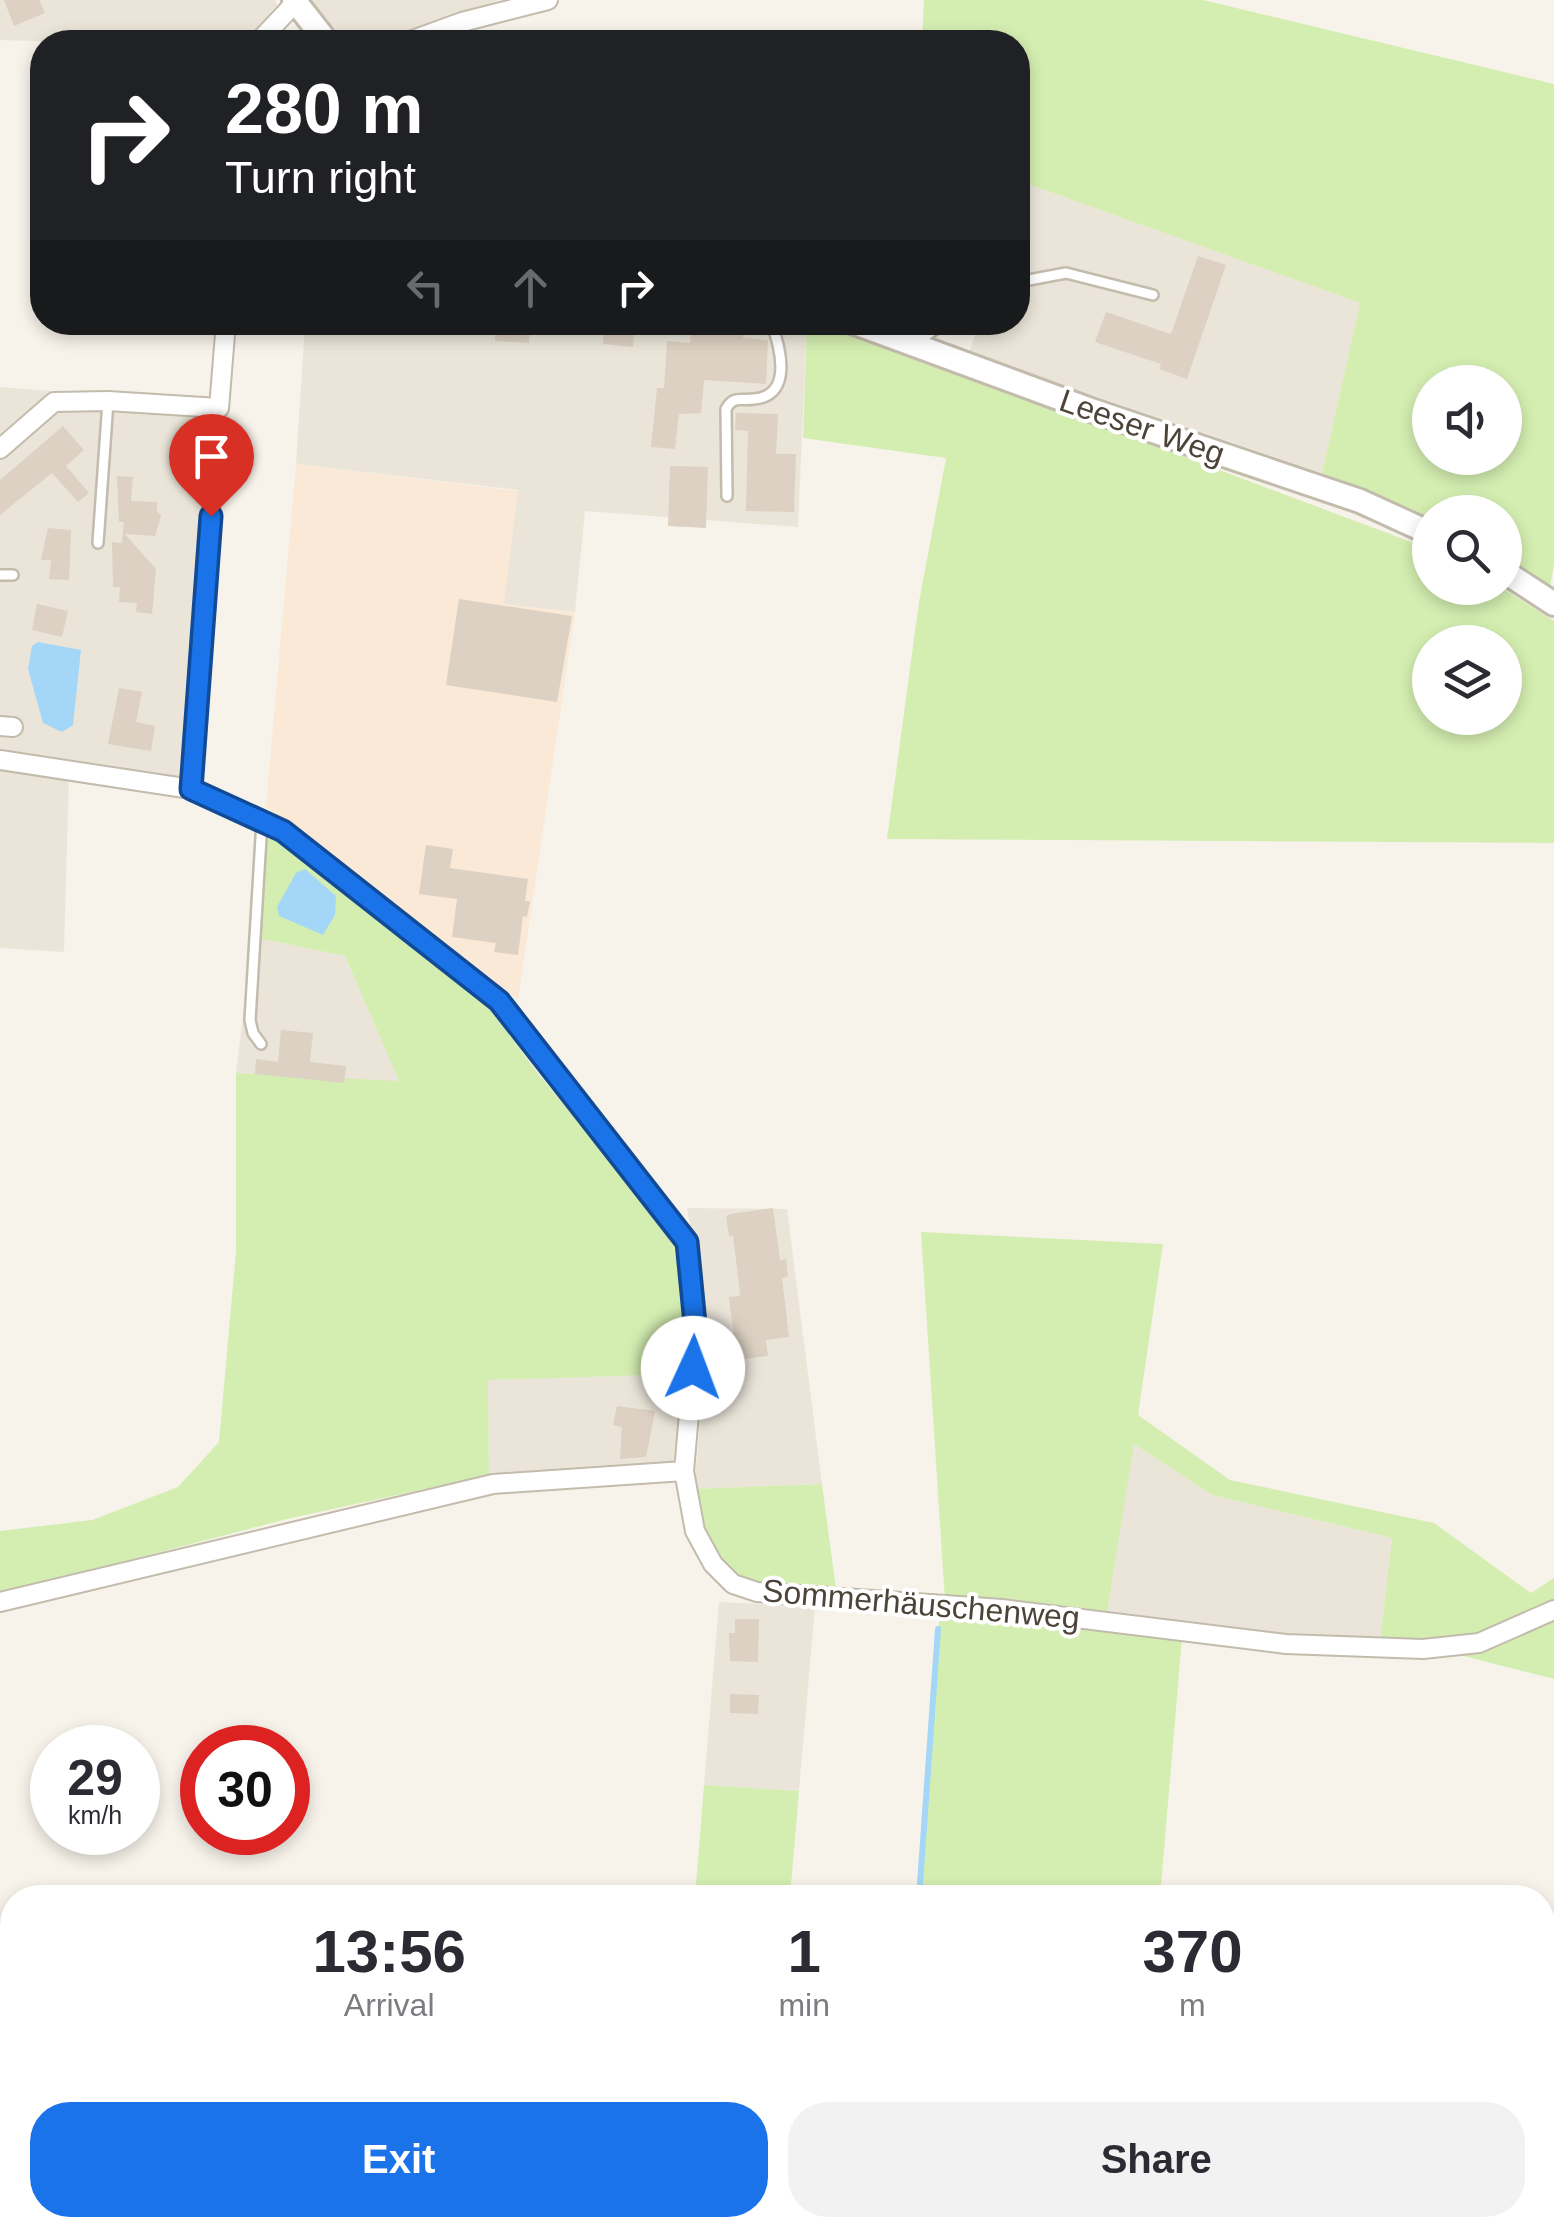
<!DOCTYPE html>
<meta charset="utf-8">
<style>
body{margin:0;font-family:Helvetica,sans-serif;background:#f2f2f3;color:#2b2b33;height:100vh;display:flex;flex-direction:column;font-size:38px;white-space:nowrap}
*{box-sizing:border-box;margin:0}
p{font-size:32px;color:#7c7c81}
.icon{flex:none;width:55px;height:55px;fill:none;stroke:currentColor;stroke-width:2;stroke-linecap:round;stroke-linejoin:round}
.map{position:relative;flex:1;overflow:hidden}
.sheet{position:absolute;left:0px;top:1885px;width:1555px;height:352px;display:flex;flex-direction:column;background:#fff;border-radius:40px 40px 0 0;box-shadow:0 5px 15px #0003}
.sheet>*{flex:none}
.top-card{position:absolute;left:30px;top:30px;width:1000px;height:305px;border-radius:40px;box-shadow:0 5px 15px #0003;background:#202124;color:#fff;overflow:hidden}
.buttons{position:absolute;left:1412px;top:365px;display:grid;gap:20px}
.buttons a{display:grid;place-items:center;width:110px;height:110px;border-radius:50%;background:#fff;box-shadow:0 5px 15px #0003;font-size:50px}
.speed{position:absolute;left:30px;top:1725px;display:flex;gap:20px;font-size:50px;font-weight:700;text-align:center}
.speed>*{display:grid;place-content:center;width:130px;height:130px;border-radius:50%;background:#fff;box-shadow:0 5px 15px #0003;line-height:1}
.speed small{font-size:25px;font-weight:400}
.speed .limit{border:15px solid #d22;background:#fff;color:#111}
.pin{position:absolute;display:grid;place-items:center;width:85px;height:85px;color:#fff;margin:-102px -42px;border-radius:50% 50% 50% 0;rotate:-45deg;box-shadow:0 0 10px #0007}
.pin .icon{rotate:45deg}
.me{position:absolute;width:110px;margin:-55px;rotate:2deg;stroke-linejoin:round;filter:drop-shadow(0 0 8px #0008)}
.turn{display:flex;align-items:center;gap:35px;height:210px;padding:0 30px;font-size:45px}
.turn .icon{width:130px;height:130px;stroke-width:2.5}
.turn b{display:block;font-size:70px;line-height:85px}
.lanes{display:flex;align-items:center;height:95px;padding:0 30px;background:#0003;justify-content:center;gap:50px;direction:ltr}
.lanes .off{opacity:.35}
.eta{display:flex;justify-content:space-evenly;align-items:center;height:170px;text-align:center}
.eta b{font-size:60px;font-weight:800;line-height:70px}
.button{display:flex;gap:20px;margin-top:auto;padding:20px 30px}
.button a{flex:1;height:115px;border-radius:40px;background:#1a73e8;color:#fff;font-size:40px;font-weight:800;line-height:115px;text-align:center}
.button a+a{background:#f2f2f3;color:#2b2b33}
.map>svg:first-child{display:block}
</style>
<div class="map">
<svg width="1554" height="2236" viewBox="0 0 1554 2236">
<rect width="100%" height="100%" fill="#f7f3eb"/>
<!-- residential -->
<path fill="#ebe5d9" d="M0 0H275L277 5 244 42H70L0 40Z
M310 0H499L384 42H347Z
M1025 183 1360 303 1322 473 969 353 979 323 1018 322V205Z
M305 323H807L798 527 585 511 575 612 503 604 518 490 296 464Z
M0 387 52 391 117 407 214 418 186 783 0 753Z
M0 769 69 777 64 952 0 948Z
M253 937 345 956 400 1082 236 1073Z
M687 1208 787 1209 822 1484 694 1489 708 1333Z
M684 1374 676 1466 489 1475 487 1380Z
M1133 1443 1212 1495 1392 1538 1380 1641 1288 1637 1107 1612Z
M719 1602 815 1606 799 1791 704 1785Z"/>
<!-- commercial -->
<path fill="#f9e9d6" d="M296 464 518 491 504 604 575 612 518 1000 266 807Z"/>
<!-- green -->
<path fill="#d4eeb1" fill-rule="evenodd" d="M924 0H1203L1554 84V564L1550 588 1505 560V512H1430V521L1322 473 1360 303 1025 183 1018 205V42H922ZM1430 382H1505V458H1430Z
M807 323H827L1430 549V588H1502L1554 621V843L887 839 919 602 946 458 803 438ZM1430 642H1505V718H1430Z
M256 838 285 839 371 906 491 1010 536 1071 678 1243 686 1291 684 1374 488 1380 489 1475 287 1519 0 1594V1531L92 1520 178 1487 219 1442 236 1251V1073L399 1081 345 956 253 937Z
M921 1232 1163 1244 1138 1415 1230 1480 1434 1523 1531 1593 1554 1578V1679L1436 1649V1641H1380L1392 1538 1212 1495 1134 1444 1107 1612 945 1601Z
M822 1484 836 1589C742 1586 715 1592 694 1489Z
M940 1610 1182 1638 1160 1897 918 1898Z
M704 1785 799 1791 790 1897H695Z
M648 2225H764L763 2236H645Z
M892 2225H1131L1130 2236H892Z"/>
<!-- water -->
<path fill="#a4d7f7" d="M38 642 81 650 73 725 62 732 43 723 28 669 32 646Z
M305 869 336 896 335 915 323 935 279 916 277 907 296 873Z"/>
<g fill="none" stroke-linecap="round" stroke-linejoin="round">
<!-- stream -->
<path stroke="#a4d7f7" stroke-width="6" d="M919 1898 938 1629
M895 2236V2225"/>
</g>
<!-- building -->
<path fill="#dcd1c2" d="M4 0H39L45 13 14 26Z
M1198 256 1226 265 1187 379 1159 369 1161 364 1095 342 1106 312 1171 334Z
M496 322H531L529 343 495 341Z
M604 322H635L633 347 603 344Z
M744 322 743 338 768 340 766 384 704 380 701 413 679 414 675 449 651 447 657 388H664L667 341 690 343 691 324Z
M736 413 778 414 776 454H796L794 512 746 511 748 431 735 430Z
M63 426 84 450 66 466 89 493 78 502 52 473 0 515V480Z
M670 466 708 467 706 528 668 526Z
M117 476 133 477 131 501 157 502V511L161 516 155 536 125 534 156 569 152 614 136 612 137 603 119 602 120 587H113L112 542 122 543 124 522H119Z
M48 528 71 530 69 580 49 579 51 560H41Z
M459 599 572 616 557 702 446 685Z
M37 604 68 611 62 637 32 630Z
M119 688 142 692 136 722 155 726 151 751 108 744Z
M426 845 453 849 450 868 528 879 525 901H530L527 917 523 916 518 955 494 952 496 943 452 937 457 899 419 894Z
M281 1030 313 1033 310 1062 346 1066 344 1083 255 1074 256 1059 278 1062Z
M773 1208 780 1260 786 1259 788 1277 782 1278 789 1337 766 1340 768 1356 737 1360 729 1297 739 1296 740 1293 733 1236H729L726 1217 730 1214Z
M617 1406 655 1411 646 1457 620 1459 622 1427 613 1425Z
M735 1619H759L758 1662 730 1661 729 1633H735Z
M730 1694 759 1695 758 1714 730 1713Z"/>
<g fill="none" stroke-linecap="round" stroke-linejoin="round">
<defs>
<path id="service" d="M1018 282 1066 273 1153 295
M915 343 946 322
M727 496 726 409C734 395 740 401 754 399 794 396 780 346 771 322
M98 543 108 401
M0 575H13
M191 789 219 408
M261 1044 253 1033 250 1020 262 821"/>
<path id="minor" d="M258 42 295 3
M407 42 462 22 548 0
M0 449 54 402 108 401 219 408 226 322
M0 726 13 727
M0 760 191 789 283 831 499 1001 687 1241 696 1334 684 1471 695 1531 713 1564 733 1584 757 1592 1002 1609 1286 1644 1423 1649 1479 1643 1554 1610
M0 1602 493 1484 684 1471"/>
<path id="tertiary" d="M294 0 327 42
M852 322 1091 410 1360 501 1430 533
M1505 572 1554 604"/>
</defs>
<!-- service casing -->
<use href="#service" stroke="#c3bbac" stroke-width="14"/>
<!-- minor casing -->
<use href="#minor" stroke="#c3bbac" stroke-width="22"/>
<!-- tertiary casing -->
<use href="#tertiary" stroke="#c3bbac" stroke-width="28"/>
<!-- service -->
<use href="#service" stroke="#fff" stroke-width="9"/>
<!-- minor -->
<use href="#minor" stroke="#fff" stroke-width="18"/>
<!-- tertiary -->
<use href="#tertiary" stroke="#fff" stroke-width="22"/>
</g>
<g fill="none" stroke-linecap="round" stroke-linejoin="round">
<defs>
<path id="route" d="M211 516 191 789 283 831 499 1001 687 1242 696 1334 693 1368"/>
</defs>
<!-- route casing -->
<use href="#route" stroke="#114b97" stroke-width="25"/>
<!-- route -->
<use href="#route" stroke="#1a73e8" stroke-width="18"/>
</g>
<g text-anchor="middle" stroke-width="8" stroke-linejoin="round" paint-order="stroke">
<!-- street labels -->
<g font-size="32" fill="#4c4438" stroke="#fff">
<text transform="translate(1142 427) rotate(19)" y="11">Leeser Weg</text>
<text transform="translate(921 1604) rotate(5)" y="11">Sommerhäuschenweg</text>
</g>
</g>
</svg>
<div class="buttons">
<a><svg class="icon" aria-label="sound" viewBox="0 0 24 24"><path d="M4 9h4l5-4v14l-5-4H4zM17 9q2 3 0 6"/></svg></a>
<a><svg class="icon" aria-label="search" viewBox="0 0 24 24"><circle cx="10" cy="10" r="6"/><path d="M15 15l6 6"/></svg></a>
<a><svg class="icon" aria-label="layers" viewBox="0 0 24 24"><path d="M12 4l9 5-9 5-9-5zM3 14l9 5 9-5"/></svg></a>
</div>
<div class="speed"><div>29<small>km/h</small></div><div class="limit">30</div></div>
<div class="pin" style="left:211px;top:516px;background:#d93025"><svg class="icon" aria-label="arrive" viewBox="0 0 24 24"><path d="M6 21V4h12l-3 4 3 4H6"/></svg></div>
<svg class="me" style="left:693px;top:1368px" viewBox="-20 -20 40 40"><circle r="19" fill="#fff"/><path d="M0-13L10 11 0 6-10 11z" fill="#1a73e8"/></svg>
<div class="top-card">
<div class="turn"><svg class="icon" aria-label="right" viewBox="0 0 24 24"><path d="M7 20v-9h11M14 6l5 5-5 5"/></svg><div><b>280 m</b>Turn right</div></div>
<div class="lanes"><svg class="icon off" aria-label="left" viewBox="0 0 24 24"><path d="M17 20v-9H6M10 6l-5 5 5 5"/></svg><svg class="icon off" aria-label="ahead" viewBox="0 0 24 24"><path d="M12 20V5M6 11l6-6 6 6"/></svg><svg class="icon" aria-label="right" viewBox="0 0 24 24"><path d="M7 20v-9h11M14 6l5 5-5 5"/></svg></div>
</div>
<section class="sheet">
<div class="eta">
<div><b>13:56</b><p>Arrival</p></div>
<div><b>1</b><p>min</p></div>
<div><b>370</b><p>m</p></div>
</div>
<div class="button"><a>Exit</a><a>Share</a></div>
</section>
</div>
